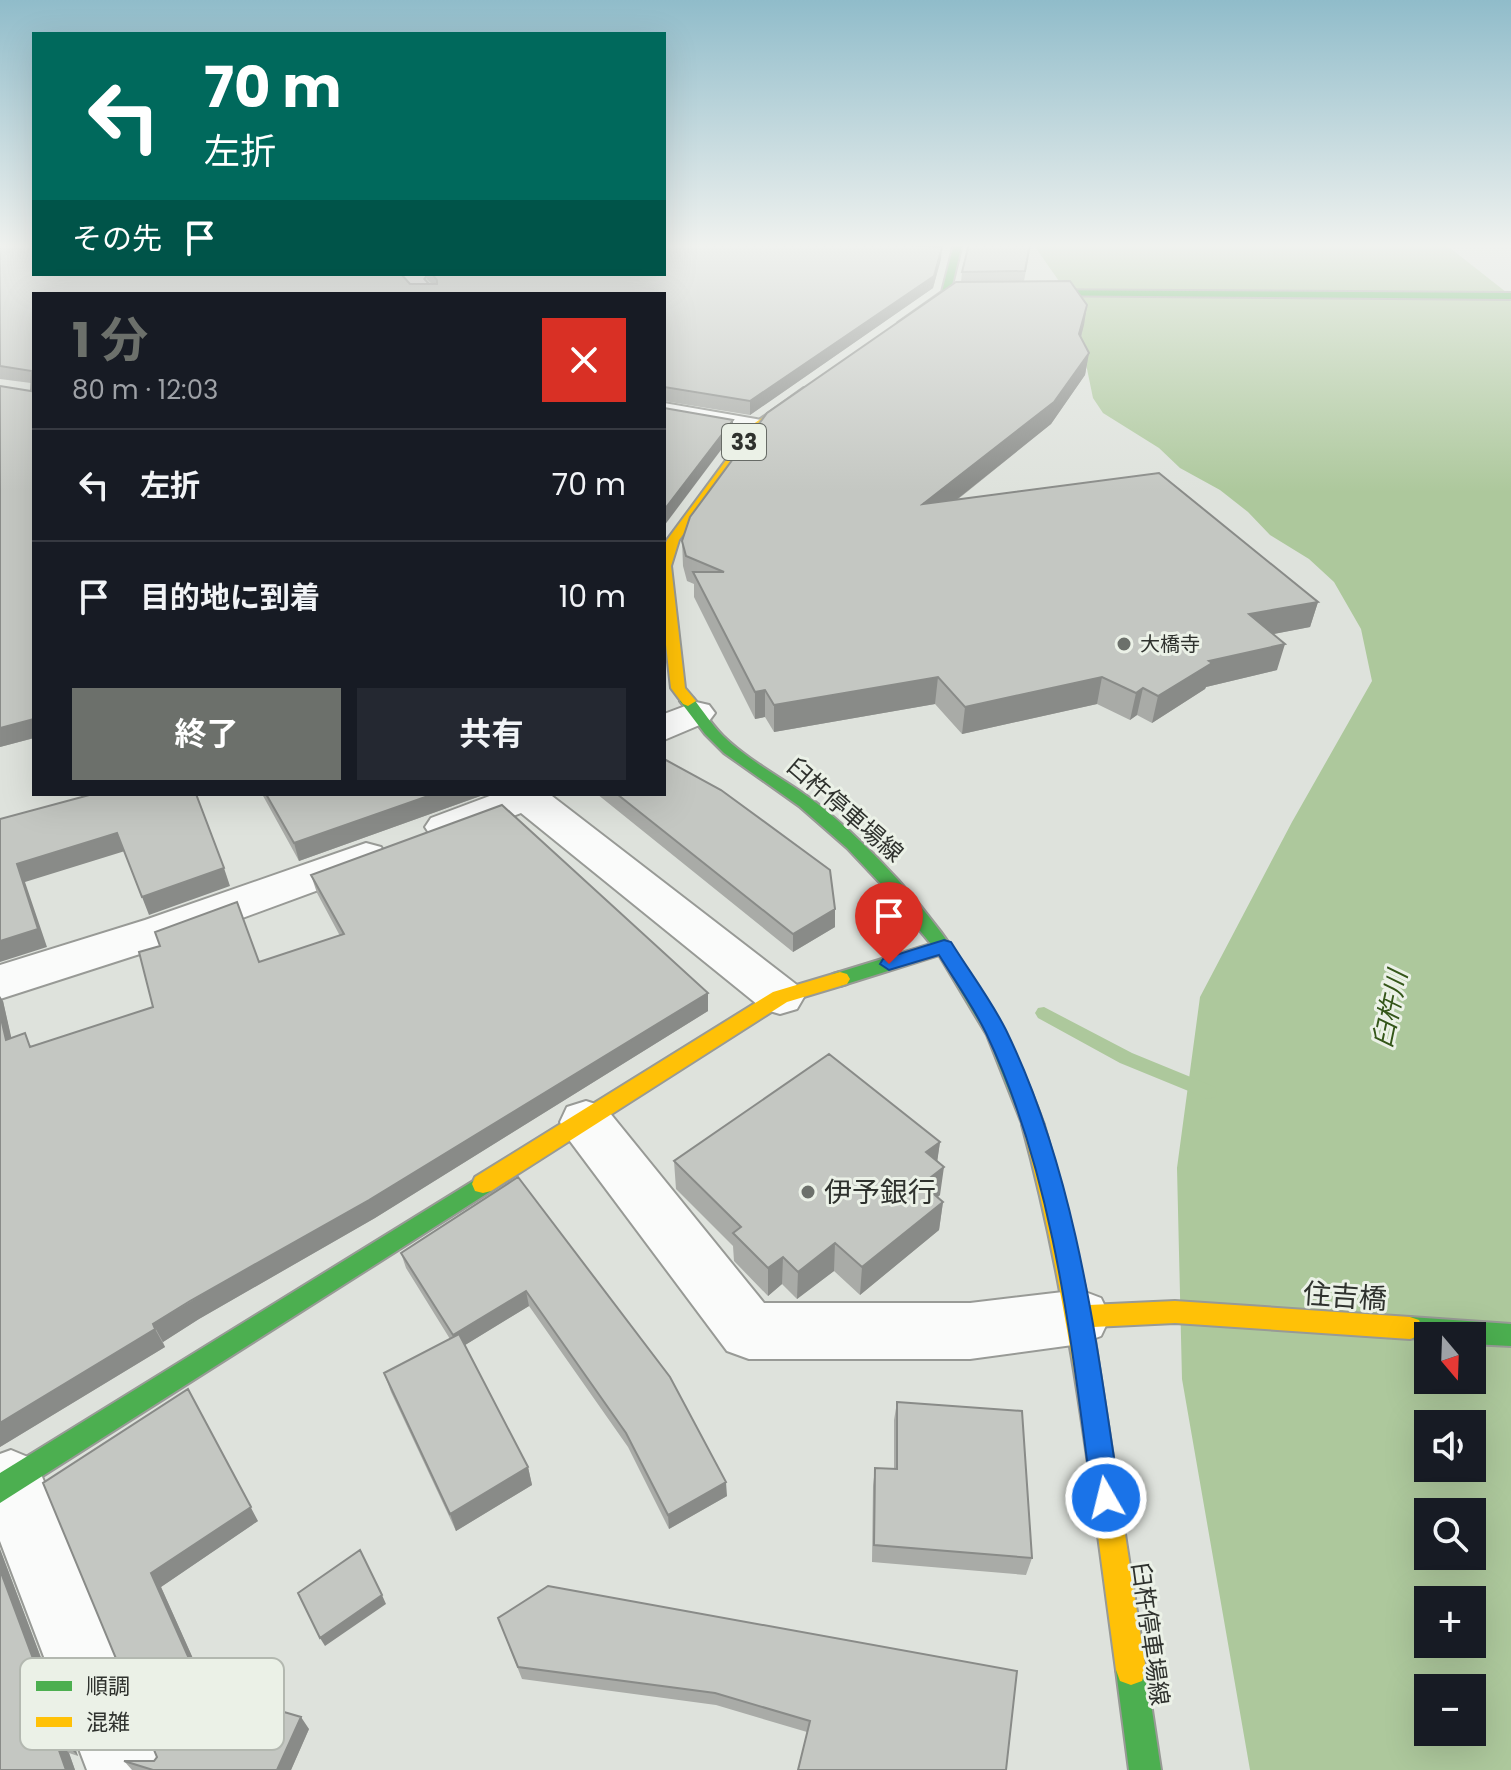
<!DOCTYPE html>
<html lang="ja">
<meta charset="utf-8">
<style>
body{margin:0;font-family:Poppins,"Noto Sans JP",sans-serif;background:#242831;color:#f1f3f6;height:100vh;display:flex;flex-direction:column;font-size:30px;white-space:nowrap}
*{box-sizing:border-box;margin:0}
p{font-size:26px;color:#9ea1a6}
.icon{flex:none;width:44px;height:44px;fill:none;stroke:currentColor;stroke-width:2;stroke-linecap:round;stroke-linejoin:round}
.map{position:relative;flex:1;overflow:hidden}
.panel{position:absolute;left:32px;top:292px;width:634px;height:504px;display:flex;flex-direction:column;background:#171b24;border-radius:0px;box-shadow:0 8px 32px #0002}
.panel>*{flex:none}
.banner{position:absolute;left:32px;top:32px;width:634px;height:244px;border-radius:0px;box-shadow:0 8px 32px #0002;background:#00695c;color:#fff;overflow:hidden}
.needle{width:52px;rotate:161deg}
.tools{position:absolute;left:1414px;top:1322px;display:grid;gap:16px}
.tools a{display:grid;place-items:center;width:72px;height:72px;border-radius:0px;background:#171b24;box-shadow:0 8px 32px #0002;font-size:40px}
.pin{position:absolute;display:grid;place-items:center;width:68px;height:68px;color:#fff;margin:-82px -34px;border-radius:50% 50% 50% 0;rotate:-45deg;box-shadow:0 0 8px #0007}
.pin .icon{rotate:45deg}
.me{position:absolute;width:88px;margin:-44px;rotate:352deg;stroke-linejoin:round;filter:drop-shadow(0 0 6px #0008)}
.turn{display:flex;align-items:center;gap:28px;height:168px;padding:0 40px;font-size:36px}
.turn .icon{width:104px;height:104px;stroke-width:2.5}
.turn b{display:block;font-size:56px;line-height:68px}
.then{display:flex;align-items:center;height:76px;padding:0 40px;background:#0003;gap:16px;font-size:30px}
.round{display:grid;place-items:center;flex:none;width:84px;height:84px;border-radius:0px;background:#242831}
.summary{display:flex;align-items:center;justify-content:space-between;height:136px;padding:0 40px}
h1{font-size:48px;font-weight:700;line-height:60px;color:#6c706b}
.primary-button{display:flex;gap:16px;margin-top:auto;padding:16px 40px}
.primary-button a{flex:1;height:92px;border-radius:0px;background:#6c706b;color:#fff;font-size:32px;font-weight:700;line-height:92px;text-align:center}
.primary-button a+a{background:#242831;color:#f1f3f6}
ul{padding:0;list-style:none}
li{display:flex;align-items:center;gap:24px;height:112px;padding:0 40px;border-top:2px solid #363941}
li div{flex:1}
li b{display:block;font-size:30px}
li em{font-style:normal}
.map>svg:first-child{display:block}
</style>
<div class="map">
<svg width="1511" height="1770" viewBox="0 0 1511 1770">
<rect width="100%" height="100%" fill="#dee2dc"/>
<!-- water -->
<path fill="#adc89c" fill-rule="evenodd" d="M1033 244H1445L1511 296V1770H1250L1182 1379 1177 1168 1200 997 1292 822 1372 681 1361 629 1334 582 1309 559 1270 535 1248 512 1220 490 1180 468 1159 448 1103 413 1093 398 1073 301ZM1428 1336H1472V1380H1428ZM1428 1424H1472V1468H1428ZM1428 1512H1472V1556H1428ZM1428 1600H1472V1644H1428ZM1428 1688H1472V1732H1428Z"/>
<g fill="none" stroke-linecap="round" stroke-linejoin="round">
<!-- stream -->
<path fill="#adc89c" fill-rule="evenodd" d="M1044 1007 1132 1053 1215 1087 1217 1092 1215 1097 1208 1099 1120 1063 1038 1018 1035 1013 1038 1008Z"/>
<defs>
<path id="street" d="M404 274H427L423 279 437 294H414L400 279Z
M664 403 756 419 765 421 769 427 765 433 756 435 664 419Z
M696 702 709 705 715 713 709 721 664 740V714Z
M495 794H553L552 796 797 985 804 997 797 1009 780 1014 763 1009 521 813 461 836 446 840 431 836 425 827 431 818Z
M366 843 381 847 387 857 381 867 177 942 0 999V965L145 920Z
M586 1101 605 1107 764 1303H970L1080 1290 1101 1298 1110 1317 1101 1336 1080 1344 970 1359H749L727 1351 567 1137 560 1122 567 1107Z
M11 1450 35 1460 165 1770H87L0 1541V1454Z"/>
<path id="fast" d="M954 244H962L950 293 904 327H898V323L942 292Z
M1014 290 1511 293V299L1017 295Z
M688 696 693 698C703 711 712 725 723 736 753 765 791 782 823 808 925 893 999 1000 1044 1125L1041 1131 1033 1134 1025 1131 987 1035 939 955 840 986 833 984 830 979 833 974 931 944 880 883 847 848 799 806 724 753 705 734 680 701Z
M483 1175 491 1177 494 1184 491 1191 0 1503V1473Z
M1410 1317 1511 1324V1346L1472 1344V1336H1428V1341L1401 1336 1398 1328 1401 1320Z
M1131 1655 1142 1659 1146 1670 1161 1770H1129L1116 1670 1120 1659Z"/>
<path id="slow" d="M804 388 813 390 760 429 679 540 671 566 685 688 696 701 688 706 683 704 671 688 664 627V548L667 540 752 425Z
M840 972 847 974 850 979 847 984 787 1002 491 1191 483 1193 475 1191 472 1184 475 1177 773 992Z
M1033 1116 1041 1119 1044 1125 1063 1192 1089 1305 1175 1301 1410 1317 1419 1320 1422 1328 1419 1336 1410 1339 1175 1323 1093 1327 1146 1670 1142 1681 1131 1685 1120 1681 1116 1670C1091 1487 1071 1304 1022 1125L1025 1119Z"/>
</defs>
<!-- street casing -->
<use href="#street" stroke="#989a96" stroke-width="4"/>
<!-- fast casing -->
<use href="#fast" stroke="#989a96" stroke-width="4"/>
<!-- slow casing -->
<use href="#slow" stroke="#989a96" stroke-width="4"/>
<!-- street -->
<use href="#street" fill="#fafbfa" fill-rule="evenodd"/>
<!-- fast -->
<use href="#fast" fill="#4caf50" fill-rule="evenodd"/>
<!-- slow -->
<use href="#slow" fill="#ffc107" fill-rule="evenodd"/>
</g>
<!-- wall -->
<path fill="#a9aba7" d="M0 244 410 284H432L427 279 426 274H664L941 259 933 288 750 415 664 401V294H34V738L0 747V386L31 391V383L0 379Z
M893 244H946L944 246Z
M1031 244 1024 281 1087 305 1081 338 1089 353 1085 375 1051 424 957 500 1318 602 1310 627 1273 634 1277 670 1206 687 1205 689 1152 723 1137 715 1130 720 1097 704 962 734 935 704 774 732 765 717 755 719 694 597V584L687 581 683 566 682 541 961 282 962 272Z
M262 794H486L299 861Z
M597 794H664L835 927 793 952Z
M311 875 708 1011 375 1218 199 1319 163 1342 165 1347 0 1447 3 1001 11 1038 32 1046 153 1007 259 962 340 936 317 893Z
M940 1142 937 1161 940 1195 938 1197 943 1202 939 1230 860 1295 834 1271 797 1299 782 1284 768 1296 734 1261 733 1246 676 1189 674 1161Z
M518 1177 727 1496 669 1529 628 1447 529 1306 465 1345 528 1467 532 1485 456 1531 391 1392 384 1373 450 1339 406 1268 401 1253Z
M897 1402 1032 1558 1026 1575 872 1562 873 1486 875 1468 894 1469V1420Z
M43 1483 258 1521 161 1587 207 1690 309 1729 291 1770H132L124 1761H154L157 1757Z
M0 1549 78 1756 69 1753 75 1770H0Z
M498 1618 1017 1671 807 1732 716 1705 522 1679Z"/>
<!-- shaded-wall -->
<path fill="#898b88" d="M942 247 941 259 933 288 750 415V401Z
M1087 305 1084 325 1076 355 1079 334Z
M1089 353 1085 375 1051 424 921 528 923 504Z
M733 420V434L664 526V510Z
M1318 602 1310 627 1242 640 1249 614Z
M1285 644 1277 670 1206 687 1205 689 1152 723 1158 696 1209 661Z
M938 677 935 704 774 732V705Z
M1102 677 1097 704 962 734 965 707Z
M1143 688 1137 715 1130 720 1136 693Z
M765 690V717L755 719V692Z
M34 719V738L0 747V728Z
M434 794H486L299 861 294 843Z
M117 833 125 851 25 882 47 947 0 962V941L17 864Z
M224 868 230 886 149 915 142 897Z
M835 909V927L793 952V934Z
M708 993V1011L375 1218 199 1319 163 1342 153 1324Z
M0 996 3 1001 16 1058 6 1040 0 1014Z
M940 1142 936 1170 926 1152Z
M944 1167 940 1195 919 1212 922 1184Z
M943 1202 939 1230 860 1295 862 1267Z
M835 1243 834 1271 797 1299 798 1272Z
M783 1257 782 1284 768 1296V1268Z
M526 1291 529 1306 457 1350 453 1335Z
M155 1329 165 1347 0 1447V1423Z
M188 1389 258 1521 161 1587 212 1701 202 1688 151 1573Z
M528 1467 532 1485 456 1531 450 1514Z
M726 1482 727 1496 669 1529 668 1515Z
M0 1549 78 1756 64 1742 0 1570Z
M382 1595 386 1604 325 1646 320 1638Z
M301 1717 309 1729 291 1770H277Z
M55 1739 69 1753 75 1770H66Z"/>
<!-- building -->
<path fill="#c4c7c2" stroke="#898b88" stroke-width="2" d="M0 244H34V274H401L410 284H437V280L432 274H664V244H892L942 247 934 276 750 401 664 387V294H34V719L0 728V386L31 391 32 371 0 366Z
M969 244H1030L1025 271 962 272Z
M1070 281 1087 305 1079 334 1089 353 1054 402 923 504 1159 473 1318 602 1249 614 1285 644 1209 661 1212 663 1158 696 1143 688 1136 693 1102 677 965 707 938 677 774 705 765 690 755 692 693 572H724L686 556 682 541 690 517 767 413 956 282Z
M664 408 733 420 664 510Z
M664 759 721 790 830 870 835 909 793 934 617 794H664Z
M93 794H196L224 868 142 897 117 833 17 864 38 929 0 941V819Z
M266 794H434L294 843Z
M502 805 708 993 369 1200 190 1301 153 1324 155 1329 0 1423V1014L6 1040 25 1033 30 1047 153 1007 139 952 160 946 155 932 237 902 259 962 344 934 311 875Z
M829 1054 940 1142 926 1152 944 1167 922 1184 943 1202 862 1267 835 1243 798 1272 783 1257 768 1268 733 1233 741 1227 674 1161Z
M518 1177 670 1377 726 1482 668 1515 626 1433 526 1291 453 1335 401 1253Z
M459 1334 528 1467 450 1514 384 1373Z
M188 1389 251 1507 151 1573 202 1688 301 1717 277 1770H153L124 1761H154L157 1757 43 1483Z
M897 1402 1022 1411 1032 1558 874 1545 875 1468 897 1469Z
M360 1550 382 1595 320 1638 298 1593Z
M0 1570 64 1742 55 1739 66 1770H0Z
M548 1586 1017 1671 1006 1770H798L810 1721 715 1693 518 1667 498 1618Z"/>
<!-- sky -->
<linearGradient id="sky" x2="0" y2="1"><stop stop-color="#90bcca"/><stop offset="0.5" stop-color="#f0f2ef"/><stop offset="1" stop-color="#f0f2ef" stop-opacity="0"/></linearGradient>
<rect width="1511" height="492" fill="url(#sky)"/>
<!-- route -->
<path fill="#1a73e8" stroke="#114b97" stroke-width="2" d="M944 940 951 942C969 971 991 1000 1006 1030 1077 1176 1096 1340 1120 1498L1116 1508 1106 1512 1096 1508 1092 1498C1071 1342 1055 1178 986 1033 973 1006 955 981 939 955L889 970 880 964 883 959Z"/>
<!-- markers -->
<g fill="#6c706b" stroke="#ebf1e7" stroke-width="3">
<circle cx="1124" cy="644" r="8"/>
<circle cx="808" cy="1192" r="8"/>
</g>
<g text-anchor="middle" stroke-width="6" stroke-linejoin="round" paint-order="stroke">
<!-- far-poi labels -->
<g font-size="20" fill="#2f322e" stroke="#ebf1e7" text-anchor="start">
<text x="1140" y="651">大橋寺</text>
</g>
<!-- shield labels -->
<rect fill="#ebf1e7" stroke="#676b66" stroke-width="2" x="722" y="424" width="44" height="36" rx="6"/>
<g font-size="22" font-weight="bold" fill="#2f322e">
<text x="744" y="450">33</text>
</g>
<!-- street labels -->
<g font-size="24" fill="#2f322e" stroke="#ebf1e7">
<text transform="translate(845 810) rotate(41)" y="8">臼杵停車場線</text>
<text transform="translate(1150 1634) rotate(82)" y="8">臼杵停車場線</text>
</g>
<!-- water labels -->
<g font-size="26" font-style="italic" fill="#345619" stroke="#ebf1e7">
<text transform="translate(1390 1009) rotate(-78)" y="9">臼杵川</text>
</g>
<!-- near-poi labels -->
<g font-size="28" fill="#2f322e" stroke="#ebf1e7" text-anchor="start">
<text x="824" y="1202">伊予銀行</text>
</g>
<!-- near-street labels -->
<g font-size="28" fill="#2f322e" stroke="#ebf1e7">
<text transform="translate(1345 1296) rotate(4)" y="10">住吉橋</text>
</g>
</g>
<!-- legend -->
<rect x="20" y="1658" width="264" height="92" rx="12" fill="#ebf1e7" stroke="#b3b8b0" stroke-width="2"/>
<rect x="36" y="1681" width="36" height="10" fill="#4caf50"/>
<rect x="36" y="1717" width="36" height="10" fill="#ffc107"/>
<g font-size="22" fill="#2f322e">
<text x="86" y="1694">順調</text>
<text x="86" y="1730">混雑</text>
</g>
</svg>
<div class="tools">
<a><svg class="needle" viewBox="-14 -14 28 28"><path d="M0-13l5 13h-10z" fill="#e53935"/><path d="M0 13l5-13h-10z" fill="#9ea1a6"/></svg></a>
<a><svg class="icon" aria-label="sound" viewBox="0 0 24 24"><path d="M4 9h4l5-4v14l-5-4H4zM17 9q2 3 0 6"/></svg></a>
<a><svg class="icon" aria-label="search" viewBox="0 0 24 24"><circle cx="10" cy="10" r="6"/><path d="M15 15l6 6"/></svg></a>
<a>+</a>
<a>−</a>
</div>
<div class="pin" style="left:889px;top:964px;background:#d93025"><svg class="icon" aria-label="arrive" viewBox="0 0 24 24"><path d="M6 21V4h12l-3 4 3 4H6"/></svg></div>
<svg class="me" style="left:1106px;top:1498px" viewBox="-20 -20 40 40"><circle r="17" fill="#1a73e8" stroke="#fff" stroke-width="3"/><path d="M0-11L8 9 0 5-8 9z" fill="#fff"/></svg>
<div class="banner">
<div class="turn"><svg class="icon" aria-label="left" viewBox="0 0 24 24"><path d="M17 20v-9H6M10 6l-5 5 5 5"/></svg><div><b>70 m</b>左折</div></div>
<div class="then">その先<svg class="icon" aria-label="arrive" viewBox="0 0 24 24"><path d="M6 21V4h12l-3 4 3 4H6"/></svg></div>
</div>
<section class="panel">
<div class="summary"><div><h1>1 分</h1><p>80 m · 12:03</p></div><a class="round" style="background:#d93025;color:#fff"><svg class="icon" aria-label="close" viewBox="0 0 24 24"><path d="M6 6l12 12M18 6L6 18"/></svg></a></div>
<ul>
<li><svg class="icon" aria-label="left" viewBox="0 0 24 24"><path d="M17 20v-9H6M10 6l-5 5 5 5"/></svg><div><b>左折</b></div><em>70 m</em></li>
<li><svg class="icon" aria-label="arrive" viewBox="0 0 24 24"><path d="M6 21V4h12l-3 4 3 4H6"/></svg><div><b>目的地に到着</b></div><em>10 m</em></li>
</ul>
<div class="primary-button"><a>終了</a><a>共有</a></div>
</section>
</div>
